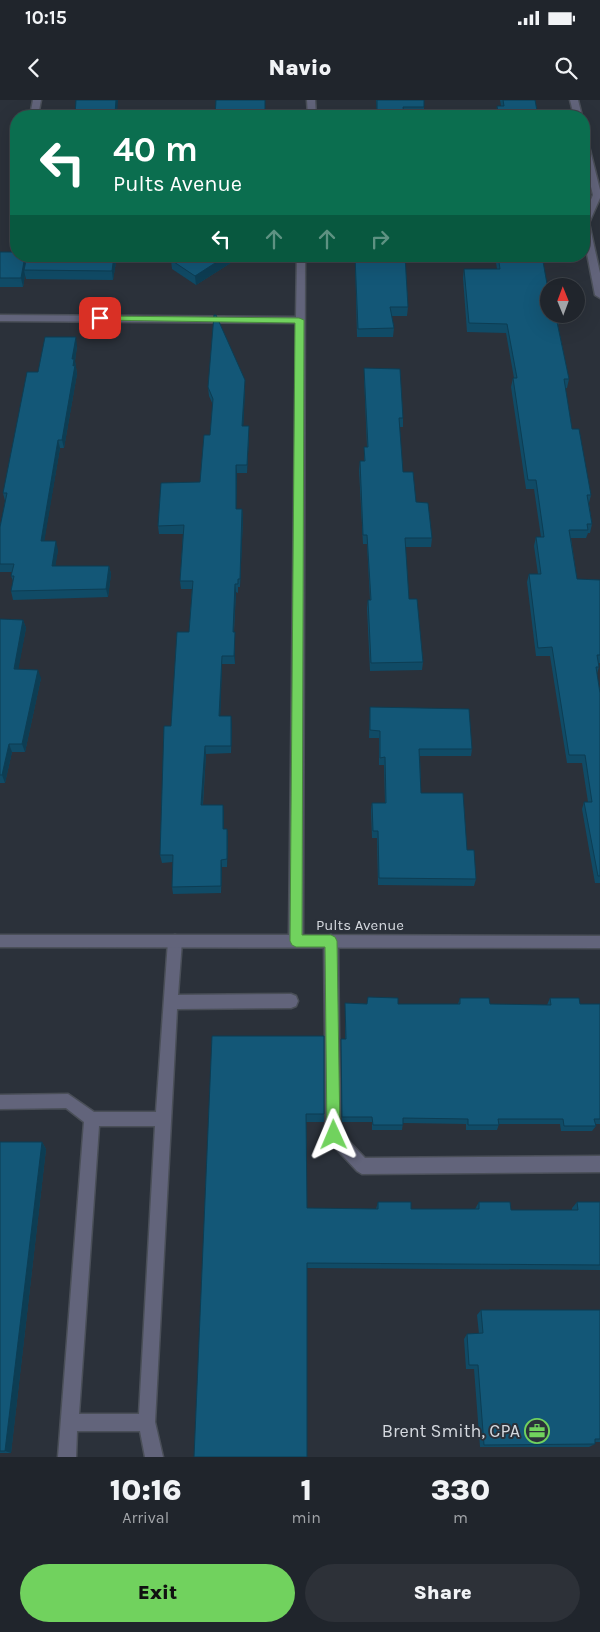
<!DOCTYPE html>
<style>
body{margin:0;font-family:Karla,sans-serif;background:#2d3138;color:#f1f3f6;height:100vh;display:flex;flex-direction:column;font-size:19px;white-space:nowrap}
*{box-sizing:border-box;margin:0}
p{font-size:16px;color:#a2a5a9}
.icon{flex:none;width:28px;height:28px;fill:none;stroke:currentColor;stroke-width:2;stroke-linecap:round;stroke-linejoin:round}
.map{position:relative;height:1357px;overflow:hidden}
.details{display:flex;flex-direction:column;background:#20252c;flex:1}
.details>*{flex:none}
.top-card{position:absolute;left:10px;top:10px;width:580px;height:152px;border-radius:20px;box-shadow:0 5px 20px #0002,0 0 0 1px #3d4248;background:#0b6e4f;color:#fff;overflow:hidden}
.needle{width:32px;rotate:359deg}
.tools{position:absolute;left:540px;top:178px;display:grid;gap:10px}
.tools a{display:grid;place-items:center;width:45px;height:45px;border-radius:50%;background:#20252c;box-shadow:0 5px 20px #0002,0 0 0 1px #3d4248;font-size:25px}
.pin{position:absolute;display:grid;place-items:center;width:42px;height:42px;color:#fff;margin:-21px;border-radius:10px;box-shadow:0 2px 8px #0006}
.me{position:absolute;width:55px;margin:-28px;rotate:359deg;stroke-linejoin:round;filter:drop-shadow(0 0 4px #0008)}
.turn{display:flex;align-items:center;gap:18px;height:105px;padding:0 20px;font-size:22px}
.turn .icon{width:65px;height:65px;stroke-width:2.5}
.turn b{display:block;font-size:35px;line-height:42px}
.lanes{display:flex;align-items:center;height:48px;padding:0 20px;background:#0003;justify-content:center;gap:25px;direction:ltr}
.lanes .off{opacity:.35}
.eta{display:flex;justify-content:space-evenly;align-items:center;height:85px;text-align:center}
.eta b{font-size:30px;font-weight:800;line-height:35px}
.primary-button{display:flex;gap:10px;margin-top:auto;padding:10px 20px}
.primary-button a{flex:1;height:58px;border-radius:30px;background:#71d25e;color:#111;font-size:20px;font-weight:800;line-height:58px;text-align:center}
.primary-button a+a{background:#2d3138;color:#f1f3f6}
.status{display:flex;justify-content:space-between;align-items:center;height:35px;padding:0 25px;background:#20252c;direction:ltr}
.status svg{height:14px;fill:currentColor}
header{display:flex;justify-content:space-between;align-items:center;height:65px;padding:0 20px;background:#20252c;font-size:22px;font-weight:800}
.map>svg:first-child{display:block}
</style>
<div class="status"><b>10:15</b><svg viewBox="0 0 49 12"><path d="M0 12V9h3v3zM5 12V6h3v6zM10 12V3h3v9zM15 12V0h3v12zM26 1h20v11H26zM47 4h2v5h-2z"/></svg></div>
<header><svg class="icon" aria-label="back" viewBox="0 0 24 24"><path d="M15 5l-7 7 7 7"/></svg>Navio<svg class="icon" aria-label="search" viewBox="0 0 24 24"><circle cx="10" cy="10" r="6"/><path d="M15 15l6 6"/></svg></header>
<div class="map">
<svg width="600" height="1357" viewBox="0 0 600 1357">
<rect width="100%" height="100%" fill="#2b313a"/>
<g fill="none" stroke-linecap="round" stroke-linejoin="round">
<defs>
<path id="service" d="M175 835 180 837 182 841 178 895 291 894 296 896 298 901 296 906 291 908 177 909 155 1322 163 1357H145L140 1331H77L76 1357H58L84 1022 66 1008 0 1009V995L68 994 94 1012H156L168 841 170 837ZM99 1026H155L139 1314H79Z
M331 835 336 837 338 841 340 1032 365 1058 600 1056V1072L362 1074 357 1071 328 1040 326 1035 324 841 326 837Z"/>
<path id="minor" d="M33 0H41L38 16H30Z
M307 0H315L316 16H308Z
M570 0H578L582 16H574Z
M584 40 588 42 600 90V98L589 123 600 173V198L595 195 584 138V116L593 95 584 58Z
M16 98V107H12V101Z
M297 156H305L303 835 600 836V848L0 847V835H289L296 223 0 221V215L296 217Z"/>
</defs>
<!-- service casing -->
<use href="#service" stroke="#4a4f58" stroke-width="3"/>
<!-- minor casing -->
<use href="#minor" stroke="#4a4f58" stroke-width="3"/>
<!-- service -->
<use href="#service" fill="#62647b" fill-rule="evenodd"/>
<!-- minor -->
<use href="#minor" fill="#62647b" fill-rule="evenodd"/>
</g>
<!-- wall -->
<path fill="#104b66" d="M376 0H424V16H377Z
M500 0H535L538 16H496L497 6H501Z
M0 152 16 156H117L113 180 26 179 25 175 23 187H0Z
M178 156H240V157L196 185 172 169 171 160Z
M355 156H405L408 207 407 216H392L394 228 393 237H357Z
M495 156H545L544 164H543L549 214 559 222 558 226 569 279 567 288H565L572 329 591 395 589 403 592 424 590 433H588L586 438H571L577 479 600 480V563H598L599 567 597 574 600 593V783H595L582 709 584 702H588L582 663H567L550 556H536L527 482 529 474H538L534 446 536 437H541L534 389H526L511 287 513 278H514L506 233 467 232 463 178 464 169H497Z
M77 246 75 261 77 274 64 348H60L44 441 58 450 55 466H109L111 474 108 497 13 500 11 491 13 481 11 476 12 472H0V427L5 401 3 393 38 272Z
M364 268 403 318V327H399L403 372 432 438 431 447H405L409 499 423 562 422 570 370 571 367 508 368 500H370L367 444H363L359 370 360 361H364V347H367L364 277Z
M208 287 245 289 243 326H249V335L247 373H237L236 409H242L243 418 240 487H238V493L236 492 234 532H235V564H222L220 616 232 624 231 653 206 654 203 705 224 712V729H227L228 736 227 767H222L221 793 173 794 172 787 173 762 162 763 160 755 171 626 189 532 192 489H181L180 481 183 434H159L158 426 200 382 210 335 213 305 209 296Z
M0 519 23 520 26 528 18 569 41 578 25 652H12L5 683H0Z
M370 607 472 649 471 656H420L421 693 467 750 476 779 474 786 378 785 377 738H372L371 710 372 703H385L384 665H379V638H369Z
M368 897 398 904H458L460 898 490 904 547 905 550 898 580 904H600V1024H595L596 1026 592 1031H561L560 1024H499L497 1030H466V1024L403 1023 402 1030H372V1022H342L341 944V939H345V903L367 904Z
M212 936 324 1014V1022H306L307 1108 376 1109 378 1102 411 1109H475L479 1102 511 1110H572V1108L577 1102H600V1170L307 1168Z
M0 1042H42L46 1049 11 1353H0Z
M481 1210H600V1342H595V1344L589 1347H480L474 1269H466L464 1239 467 1234H479L477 1215Z"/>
<!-- shaded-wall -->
<path fill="#0d3d53" d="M116 0H118L117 16H115Z
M25 156H27L24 170 25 175 23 187 21 178Z
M114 156H117L113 180 112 171Z
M226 156H240V157L196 185 195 176Z
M76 237 77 246 75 261 77 274 64 348 62 340 72 259Z
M245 280V289L243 335 242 326Z
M249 326V335L247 373V365Z
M58 340 60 348 43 449 41 441Z
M236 365 237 373 236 418Z
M242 409 243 418 240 487V479Z
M56 441 58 450 54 474 52 466Z
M109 466 111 474 108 497 106 489Z
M235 484 236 492 233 540V532Z
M23 520 26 528 17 577 14 569Z
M235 532V564L234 556Z
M222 556V564L220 624 219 616Z
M38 570 41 578 25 652 22 644Z
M231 616 232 624 231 653Z
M9 644 12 652 5 683 2 675Z
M205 646 206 654 202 713 201 705Z
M223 705 224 712V736L223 729Z
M227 729 228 736 227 767Z
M221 760 222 767 221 793Z
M42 1042 46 1049 11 1353 5 1351Z"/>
<!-- building -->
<path fill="#135777" stroke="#0d3d53" d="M76 0H116L115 14H134V16H69L70 15H75Z
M216 0H265V16H215Z
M377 0H424V7H403L404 16H377Z
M503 0H535L538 16H499L497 6H504Z
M0 152H16V156H25L21 178H0Z
M27 156H114L112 171 24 170Z
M178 156H226L195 176 171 160Z
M355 156H405L408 207H390L394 228 358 229Z
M498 156H542L549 195V214H557L559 222H557L569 279H564L572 329H579L591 395H587L592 424H587L588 430H569L577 479 600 480V555H597L599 567H596L600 593V776H598L584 702H592L585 655H569L552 547 538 548 529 474H541L536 437H544L536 380H528L513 278H517L507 224 469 223 464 169H500Z
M214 215H216L245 280 242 326H249L247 365H236V409H242L240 479H238V484H235L233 532H235L234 556H222L219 616H231V646H205L201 705H223V729H227V759L221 760V786L172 787 173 755H160L164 626H171L177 532H189L193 481H180L184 425 158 426 161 383 200 382 204 335H210L213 299 208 287Z
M45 237H76L72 259H74L73 266 75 265 62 340H58L41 441H56L52 466H109L106 489 11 491 14 476H11L14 464H0V427L7 393H3L27 272H38Z
M364 268 400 269 403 318H399L403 372H413L416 402 428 403 432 438H405L409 499H417L423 562 371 563 368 500H371L367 435H363L360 361H365L364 347H368Z
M0 519 23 520 14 569 38 570 22 644H9L2 675H0Z
M370 607 469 609 472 649H419L421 693H463L467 750H474L476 779 379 778 378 731H373L372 703H386L385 657 380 658V631L370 630Z
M368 897 398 898V904H460V898H489L490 904 551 905 550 898H579L580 904H600V1019H594L596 1026H564L563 1019H498L499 1025H468V1019L403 1018V1025H373L372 1017H342L341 939H346L345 903 367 904Z
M212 936H324V1014H306L307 1108 378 1109V1102H411V1109H479V1102H510L511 1110H578L577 1102H600V1165L307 1163V1357H194Z
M0 1042H42L5 1351H0Z
M481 1210H600V1339H595V1344L484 1345 478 1265H469L467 1234 483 1233Z"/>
<!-- route -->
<path fill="#71d25e" stroke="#49883d" d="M100 216 299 218 304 220 302 835H331L335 837 337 841 340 1035 338 1040 334 1042 329 1040 327 1035 325 847H296L292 845 290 841 295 223 97 220 95 218Z"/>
<!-- icons -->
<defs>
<symbol id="office-ring" viewBox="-11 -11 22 22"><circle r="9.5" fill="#2b313a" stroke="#71d25e" stroke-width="1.5"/><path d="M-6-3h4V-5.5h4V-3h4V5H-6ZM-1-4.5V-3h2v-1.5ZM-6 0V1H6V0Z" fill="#71d25e"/></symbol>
</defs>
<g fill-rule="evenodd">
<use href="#office-ring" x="523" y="1317" width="28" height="28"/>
</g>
<g text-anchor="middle" stroke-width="4" stroke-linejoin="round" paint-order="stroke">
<!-- street labels -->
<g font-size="15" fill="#d5d9df" stroke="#2b313a">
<text x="360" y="830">Pults Avenue</text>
</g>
<!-- near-poi labels -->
<g font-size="18" fill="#d5d9df" stroke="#2b313a" text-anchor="end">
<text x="520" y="1337">Brent Smith, CPA</text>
</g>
</g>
</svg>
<div class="tools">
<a><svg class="needle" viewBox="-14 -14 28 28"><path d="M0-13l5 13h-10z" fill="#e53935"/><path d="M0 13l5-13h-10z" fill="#a2a5a9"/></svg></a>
</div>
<div class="pin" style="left:100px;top:218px;background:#d93025"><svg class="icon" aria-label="arrive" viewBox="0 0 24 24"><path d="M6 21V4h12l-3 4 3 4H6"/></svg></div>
<svg class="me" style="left:334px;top:1035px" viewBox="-20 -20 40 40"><path d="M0-17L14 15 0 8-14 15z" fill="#71d25e" stroke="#fff" stroke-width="4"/></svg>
<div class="top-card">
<div class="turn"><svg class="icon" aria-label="left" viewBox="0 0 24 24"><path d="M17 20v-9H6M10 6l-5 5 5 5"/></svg><div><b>40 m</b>Pults Avenue</div></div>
<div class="lanes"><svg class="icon" aria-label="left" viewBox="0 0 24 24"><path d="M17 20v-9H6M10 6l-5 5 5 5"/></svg><svg class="icon off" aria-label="ahead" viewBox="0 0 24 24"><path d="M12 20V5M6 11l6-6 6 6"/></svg><svg class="icon off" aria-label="ahead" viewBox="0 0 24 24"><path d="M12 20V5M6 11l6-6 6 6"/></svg><svg class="icon off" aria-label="right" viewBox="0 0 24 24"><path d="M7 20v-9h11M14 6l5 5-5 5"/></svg></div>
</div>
</div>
<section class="details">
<div class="eta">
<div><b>10:16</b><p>Arrival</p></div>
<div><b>1</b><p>min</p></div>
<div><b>330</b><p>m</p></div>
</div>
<div class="primary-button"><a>Exit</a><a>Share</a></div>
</section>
